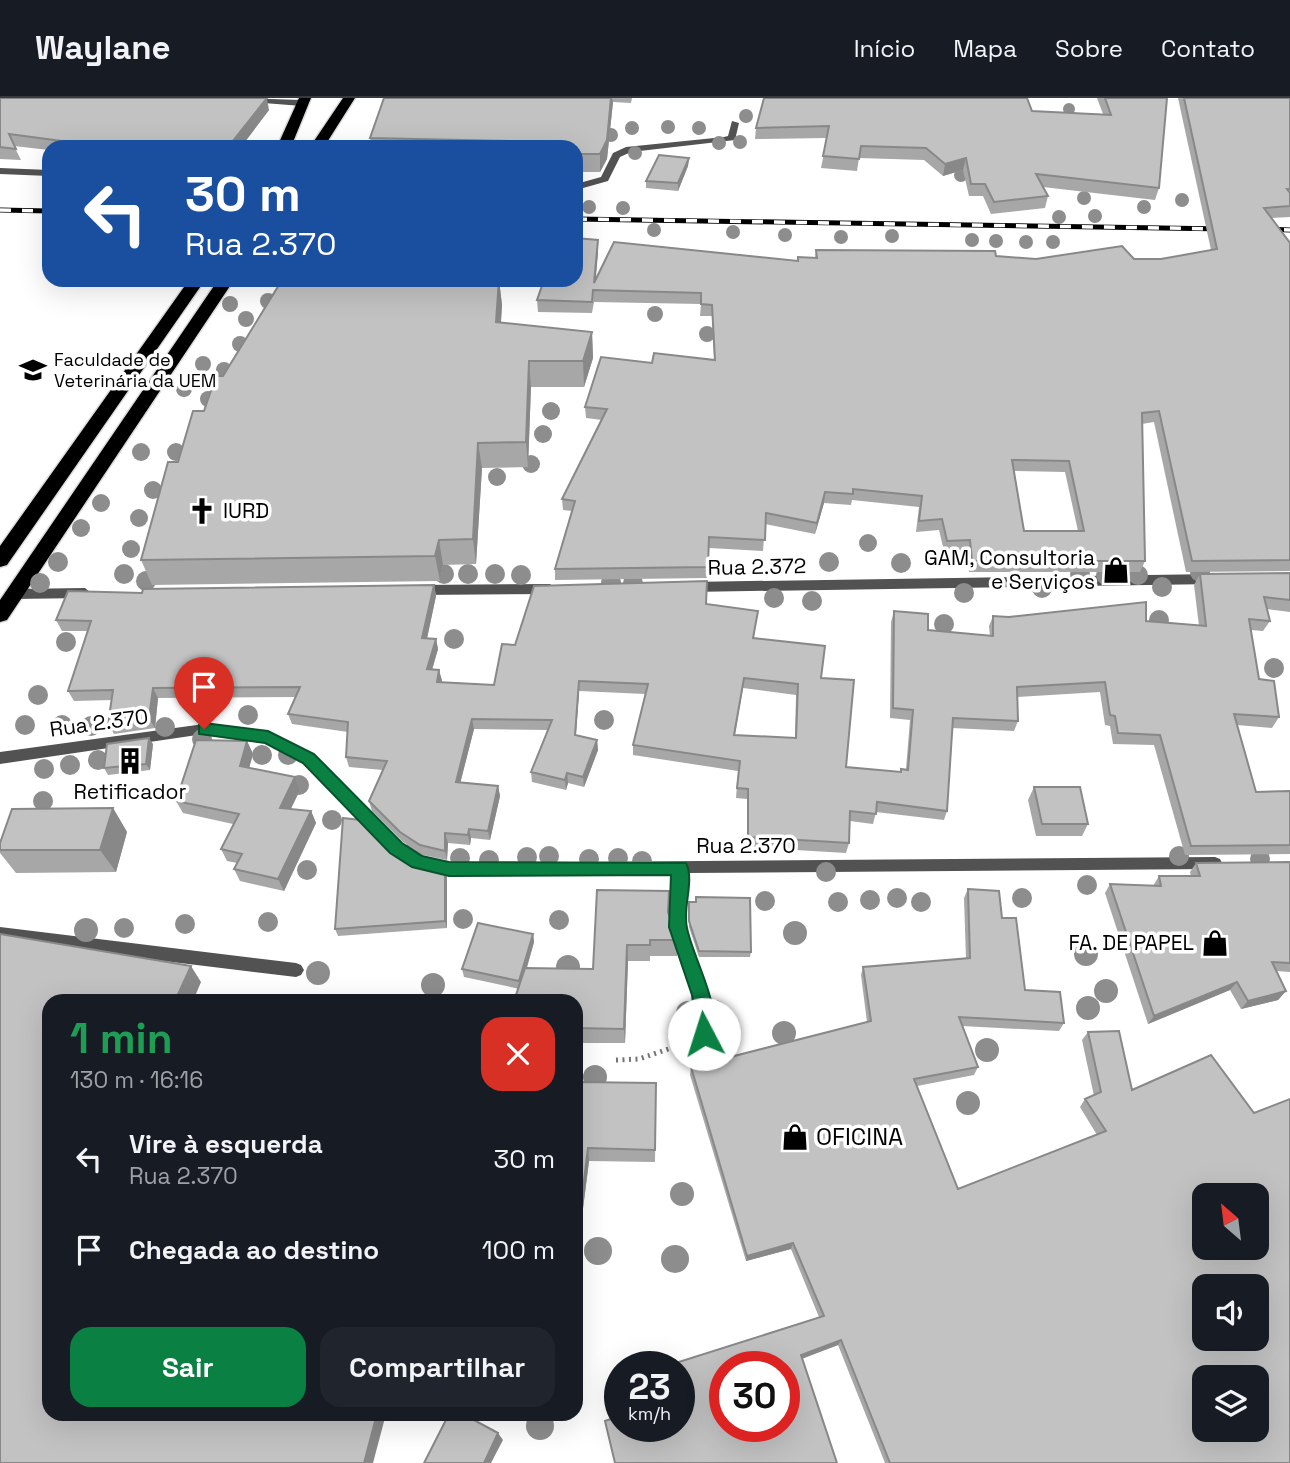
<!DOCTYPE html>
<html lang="pt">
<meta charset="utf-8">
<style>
body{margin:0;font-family:"Space Grotesk",sans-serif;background:#20242c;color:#f1f3f6;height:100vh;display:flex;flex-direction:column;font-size:26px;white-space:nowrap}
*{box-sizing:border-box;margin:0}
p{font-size:23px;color:#9ea1a6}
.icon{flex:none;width:38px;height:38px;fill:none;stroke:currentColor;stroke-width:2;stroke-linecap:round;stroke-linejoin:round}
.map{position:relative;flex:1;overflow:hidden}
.drawer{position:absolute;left:42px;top:896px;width:541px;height:427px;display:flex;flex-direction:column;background:#171b24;border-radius:21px;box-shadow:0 7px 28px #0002}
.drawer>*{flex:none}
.guide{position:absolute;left:42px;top:42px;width:541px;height:147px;border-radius:21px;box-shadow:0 7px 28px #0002;background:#1a4fa0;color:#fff;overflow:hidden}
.needle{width:46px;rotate:332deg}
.buttons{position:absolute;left:1192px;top:1085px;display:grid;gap:14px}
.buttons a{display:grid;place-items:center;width:77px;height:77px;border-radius:14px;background:#171b24;box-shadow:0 7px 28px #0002;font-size:35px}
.speed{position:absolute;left:604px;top:1253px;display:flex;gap:14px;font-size:35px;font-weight:700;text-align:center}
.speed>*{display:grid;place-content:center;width:91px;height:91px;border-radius:50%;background:#171b24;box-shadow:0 7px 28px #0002;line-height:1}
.speed small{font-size:18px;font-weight:400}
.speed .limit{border:10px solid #d22;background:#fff;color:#111}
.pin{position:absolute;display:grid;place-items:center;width:60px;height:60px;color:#fff;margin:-72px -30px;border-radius:50% 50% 50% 0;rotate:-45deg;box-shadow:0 0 7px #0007}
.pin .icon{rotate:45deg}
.me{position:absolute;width:77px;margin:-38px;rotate:355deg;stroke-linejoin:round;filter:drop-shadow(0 0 5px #0008)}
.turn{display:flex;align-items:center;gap:24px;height:147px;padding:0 28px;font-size:32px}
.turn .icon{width:91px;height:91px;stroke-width:2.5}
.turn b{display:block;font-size:49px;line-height:60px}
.round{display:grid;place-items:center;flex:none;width:74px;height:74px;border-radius:21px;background:#20242c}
.head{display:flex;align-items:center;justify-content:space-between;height:119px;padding:0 28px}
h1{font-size:42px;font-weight:800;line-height:52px;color:#1e9e55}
.action{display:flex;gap:14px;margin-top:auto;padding:14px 28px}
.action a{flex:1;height:80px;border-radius:21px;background:#0b8043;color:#fff;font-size:28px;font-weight:800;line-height:80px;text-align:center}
.action a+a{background:#20242c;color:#f1f3f6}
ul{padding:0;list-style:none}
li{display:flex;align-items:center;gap:21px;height:91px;padding:0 28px}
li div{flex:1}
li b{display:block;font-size:26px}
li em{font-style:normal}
header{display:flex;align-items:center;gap:42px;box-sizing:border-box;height:98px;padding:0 35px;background:#171b24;border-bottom:2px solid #363941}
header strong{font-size:33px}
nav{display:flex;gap:38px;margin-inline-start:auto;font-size:24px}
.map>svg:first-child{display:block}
</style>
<header>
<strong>Waylane</strong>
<nav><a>Início</a><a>Mapa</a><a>Sobre</a><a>Contato</a></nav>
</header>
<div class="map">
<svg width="1290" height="1365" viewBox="0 0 1290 1365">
<rect width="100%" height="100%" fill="#fff"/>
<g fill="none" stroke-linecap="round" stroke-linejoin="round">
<defs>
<path id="highway" d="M299 0H311L291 49H277Z
M343 0H355L324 49H310Z
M189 182H205L7 467 0 469V448Z
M218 182H234L7 522 0 524V502Z"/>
</defs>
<!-- highway casing -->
<use href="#highway" stroke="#dbdbdb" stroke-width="3"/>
<!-- path -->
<path stroke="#747474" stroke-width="5" stroke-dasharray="2 4.5" stroke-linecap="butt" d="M616 962 639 961 683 946"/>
<!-- lane -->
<path fill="#525252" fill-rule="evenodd" d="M732 23 739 25 735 42 631 54 620 59 608 83 576 92V86L601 79 613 55 626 49 724 39 728 38Z
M0 829 296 865 301 867 304 872 301 877 296 879 0 843Z"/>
<!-- street -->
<path fill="#525252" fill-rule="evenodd" d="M234 0 302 2 306 5 302 8 238 3Z
M0 70 49 72V78L0 76Z
M1215 476 1221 481 1215 486 689 494 683 489 689 484Z
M550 486 556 491 550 496 416 497 410 492 416 487Z
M85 490 91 495 85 500 14 501 8 496 14 491Z
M204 626 267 634 313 656 401 746 422 759 449 765 1215 759 1220 761 1222 765 1220 769 1215 771 687 775 686 829 709 897 712 936 710 941 704 943 698 941 696 936 693 897 670 829 672 776 449 777 413 768 391 754 303 664 265 644 204 636 0 666V654Z"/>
<!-- highway -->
<use href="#highway" fill="#000" fill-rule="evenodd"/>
<defs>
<path id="rail" d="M0 112 49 113
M576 121 1227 131
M1262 131 1290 132"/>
</defs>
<!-- rail casing -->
<use href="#rail" stroke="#000" stroke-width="5"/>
<!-- rail -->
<use href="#rail" stroke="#fff" stroke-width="3.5" stroke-dasharray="11" stroke-linecap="butt"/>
</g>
<!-- trees -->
<g fill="#8d8d8d">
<circle cx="1069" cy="11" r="6"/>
<circle cx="746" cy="18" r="7"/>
<circle cx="668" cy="29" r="7"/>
<circle cx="632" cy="30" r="7"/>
<circle cx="699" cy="30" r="7"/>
<circle cx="611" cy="37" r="7"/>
<circle cx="740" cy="44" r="7"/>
<circle cx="719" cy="45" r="7"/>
<circle cx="635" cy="55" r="7"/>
<circle cx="961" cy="77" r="7"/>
<circle cx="1084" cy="100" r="7"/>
<circle cx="1182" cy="102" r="7"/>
<circle cx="589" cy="109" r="7"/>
<circle cx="1144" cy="109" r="7"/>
<circle cx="623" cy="110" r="7"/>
<circle cx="1095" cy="118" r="7"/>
<circle cx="1059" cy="119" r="7"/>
<circle cx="654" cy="132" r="7"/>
<circle cx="733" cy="134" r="7"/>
<circle cx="785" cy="137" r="7"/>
<circle cx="892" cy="138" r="7"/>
<circle cx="841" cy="139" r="7"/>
<circle cx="972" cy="142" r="7"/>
<circle cx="996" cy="143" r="7"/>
<circle cx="1026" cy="144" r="7"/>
<circle cx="1053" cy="144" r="7"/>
<circle cx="268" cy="203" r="8"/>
<circle cx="230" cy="206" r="8"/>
<circle cx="655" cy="216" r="8"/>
<circle cx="246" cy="221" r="8"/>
<circle cx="707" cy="236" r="8"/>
<circle cx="240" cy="246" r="8"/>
<circle cx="203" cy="266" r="8"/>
<circle cx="224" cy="272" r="8"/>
<circle cx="184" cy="291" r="8"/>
<circle cx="208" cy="301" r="8"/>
<circle cx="551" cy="313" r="9"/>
<circle cx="543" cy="336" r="9"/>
<circle cx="141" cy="354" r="9"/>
<circle cx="176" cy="354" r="9"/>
<circle cx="531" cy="366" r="9"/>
<circle cx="497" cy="379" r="9"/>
<circle cx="153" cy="392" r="9"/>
<circle cx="101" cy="405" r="9"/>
<circle cx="139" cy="420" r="9"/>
<circle cx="81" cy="430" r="9"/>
<circle cx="868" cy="445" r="9"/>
<circle cx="131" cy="451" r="9"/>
<circle cx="58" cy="464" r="10"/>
<circle cx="829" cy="464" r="10"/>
<circle cx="901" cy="465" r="10"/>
<circle cx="1200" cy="474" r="10"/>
<circle cx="124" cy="476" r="10"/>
<circle cx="444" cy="476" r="10"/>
<circle cx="468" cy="476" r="10"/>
<circle cx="495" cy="476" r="10"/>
<circle cx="1080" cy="476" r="10"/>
<circle cx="521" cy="477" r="10"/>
<circle cx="1106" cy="477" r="10"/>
<circle cx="1138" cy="477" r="10"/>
<circle cx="146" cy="483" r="10"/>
<circle cx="611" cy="484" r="10"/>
<circle cx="40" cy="485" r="10"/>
<circle cx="633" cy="485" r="10"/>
<circle cx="1162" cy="489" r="10"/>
<circle cx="1042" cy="490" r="10"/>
<circle cx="964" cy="495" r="10"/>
<circle cx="774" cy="500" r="10"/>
<circle cx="812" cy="503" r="10"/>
<circle cx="1159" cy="522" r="10"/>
<circle cx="944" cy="526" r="10"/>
<circle cx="454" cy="541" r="10"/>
<circle cx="66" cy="544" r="10"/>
<circle cx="1274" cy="570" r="10"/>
<circle cx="38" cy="597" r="10"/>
<circle cx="198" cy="610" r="10"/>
<circle cx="248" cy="617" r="10"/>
<circle cx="604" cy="622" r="10"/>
<circle cx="25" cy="627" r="10"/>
<circle cx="62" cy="627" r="10"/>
<circle cx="91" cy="628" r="10"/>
<circle cx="165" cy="629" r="10"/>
<circle cx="202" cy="641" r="10"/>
<circle cx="262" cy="657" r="10"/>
<circle cx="288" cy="657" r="10"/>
<circle cx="98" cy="662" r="10"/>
<circle cx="70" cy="667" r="10"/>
<circle cx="44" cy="671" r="10"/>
<circle cx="299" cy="687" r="10"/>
<circle cx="43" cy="703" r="10"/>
<circle cx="332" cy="722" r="10"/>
<circle cx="414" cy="753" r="10"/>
<circle cx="549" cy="758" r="10"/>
<circle cx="1179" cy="758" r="10"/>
<circle cx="527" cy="759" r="10"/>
<circle cx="460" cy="760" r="10"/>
<circle cx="618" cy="760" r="10"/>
<circle cx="589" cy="761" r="10"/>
<circle cx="1260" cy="761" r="10"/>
<circle cx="489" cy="762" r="10"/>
<circle cx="642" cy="763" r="10"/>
<circle cx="307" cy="772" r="10"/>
<circle cx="826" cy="774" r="10"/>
<circle cx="1087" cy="787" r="10"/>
<circle cx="897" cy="800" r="10"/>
<circle cx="1022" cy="800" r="10"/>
<circle cx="870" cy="802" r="10"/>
<circle cx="765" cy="803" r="10"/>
<circle cx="838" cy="804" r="10"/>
<circle cx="921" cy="804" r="10"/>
<circle cx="463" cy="821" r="10"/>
<circle cx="559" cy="822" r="10"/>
<circle cx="268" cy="824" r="10"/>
<circle cx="185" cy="826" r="10"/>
<circle cx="124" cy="830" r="10"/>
<circle cx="86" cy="832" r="12"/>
<circle cx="795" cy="835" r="12"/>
<circle cx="1086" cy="856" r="12"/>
<circle cx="568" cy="869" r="12"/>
<circle cx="318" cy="875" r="12"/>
<circle cx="433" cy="887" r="12"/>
<circle cx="1106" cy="893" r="12"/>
<circle cx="1088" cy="910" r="12"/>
<circle cx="715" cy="914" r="12"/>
<circle cx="688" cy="915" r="12"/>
<circle cx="784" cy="935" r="12"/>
<circle cx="704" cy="952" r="12"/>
<circle cx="987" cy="952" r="12"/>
<circle cx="595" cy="979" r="12"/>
<circle cx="968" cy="1005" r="12"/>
<circle cx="682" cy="1096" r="12"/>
<circle cx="598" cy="1153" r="14"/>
<circle cx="675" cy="1161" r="14"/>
<circle cx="540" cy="1328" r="14"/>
</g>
<!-- wall -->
<path fill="#a7a7a7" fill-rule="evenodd" d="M0 0 269 12 241 49H49V52L14 48 21 62 0 61Z
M384 0H632L631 5 613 4 607 61 600 74H576V49H372L370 40Z
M1097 0H1167L1159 90 1155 102 1043 89 1048 98 1045 110 991 116 983 98H969L963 72 943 78 924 62 859 60 857 73 821 70 827 40 755 41 756 30 1032 13 1103 16Z
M1178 0H1290V119L1271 120 1290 145V473L1186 474 1154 324 1142 326 1145 463 1140 474H969L967 453H944L939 432 916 434 919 409 852 402 851 407 824 405 815 436 765 426 763 453 709 450 707 480 555 482V471L572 413 563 412 562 401 602 322 586 320 585 309 652 265 714 262 712 218H700L701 206 594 204 592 215 538 214 537 202 598 142V153L596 181 797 163 815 160 816 152 996 158 1036 161H1161L1211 152ZM1014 373 1065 374 1078 433H1024Z
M689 60 688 68 678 93 646 90V83Z
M499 182 502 207 501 225 592 234 593 260 584 289H531L528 369 482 370 476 466 443 467 440 483 152 487 141 462 178 364 223 278Z
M1290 475V514L1267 511 1270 523 1263 533 1251 532 1259 581 1279 619 1272 630 1237 627 1256 694 1290 693V756L1185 757 1154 647 1113 646 1110 628 1105 627 1100 594 1017 599 1018 623 1014 633 952 630 947 713 944 722 876 714 873 726 850 723 849 745 846 755 747 749V701L736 700 738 673 633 657V647L645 596 579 593 576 637 597 642 598 652 584 689 568 685 566 692 532 684 531 674 548 632 474 631 460 685 498 688 500 698 490 742 471 740 470 747 448 745 447 762 423 757 403 744 372 713 369 703 383 672 349 669 346 659 348 634 292 626 288 616 296 599 158 600 155 630 114 636 108 626 112 602 74 603 68 593 87 533H62L56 522 142 495 434 487 436 498 427 540 436 541 438 551 432 572H439L441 585 494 587 515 547 706 506 756 523 754 540 821 580 846 669 900 674 901 671H906L910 622 890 620 891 524 894 513 928 532 990 538 989 528 993 518 1009 519 1146 523 1199 528 1194 487 1200 476ZM743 590 796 597 795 640 735 637Z
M247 643 253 656 249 670 295 679 300 692 291 711 311 713 316 725 284 793 240 783 234 771 237 765 227 763 221 751 233 726 183 715 176 703Z
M153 646 150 672 108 677 104 670Z
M1034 689 1088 726 1082 738H1036L1028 702Z
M113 710 127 734 116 774 16 775 0 755V745Z
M387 748 409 763 447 779V830L338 838 335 831Z
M1290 764V874L1276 873 1286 893 1278 902 1241 911 1230 892 1148 926 1105 795 1110 786 1153 788 1159 778H1191L1190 774 1196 765Z
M968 791 1002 820 1025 892 1064 925 1059 933 962 928 978 969 974 977 917 988 958 1091 1097 1037 1080 1009 1085 1001 1094 998 1082 942 1088 934 1132 992 1254 1015 1290 1365H885L838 1247 620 1328 819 1219 791 1151 746 1163 690 977 691 969 867 924 861 877 863 869 966 861 964 800Z
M689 804 751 854 750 859H699L689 829Z
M668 814 678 842 677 858H650V863H628L625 945H576V903L464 879 462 871 533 836 534 844 527 870 593 871Z
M576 984 656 985 655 1064 589 1063 579 1142H576Z"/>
<!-- shaded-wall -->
<path fill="#888" d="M267 0 269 12 241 49H228Z
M611 0H612L613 4 607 61 600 74V56Z
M689 60 688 68 678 93V85Z
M966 60 963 72 943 78 945 66Z
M598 142V153L594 196V185Z
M499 182 502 207 499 250 496 224Z
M592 234 593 260 584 289 583 263Z
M529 263 531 289 528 369 526 344Z
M478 345 482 370 476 466 473 441Z
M825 394 824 405 815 436 817 425Z
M439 442 443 467 440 483 435 458Z
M434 487 436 498 425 550 422 540Z
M436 541 438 551 429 582 427 571Z
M439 572 442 582 439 595 437 584Z
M579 583V593L575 647V637Z
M153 590 158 600 155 630 149 620Z
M472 621 474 631 458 694 456 684Z
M149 640 153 646 150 672 146 666Z
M597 642 598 652 584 689 583 679Z
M247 643 253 656 246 681 240 668Z
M567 675 568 685 566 692 565 682Z
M295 679 300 692 285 722 280 710Z
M498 688 500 698 490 742 488 733Z
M113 710 127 734 116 774 100 752Z
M311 713 316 725 284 793 278 781Z
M469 731 471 740 470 747 468 737Z
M445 735 448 745 447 762 445 753Z
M445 772 447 779V830L445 823Z
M533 836 534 844 520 892 519 883Z
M627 847 628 863 625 945 624 931Z
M191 868 201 884 193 903H175Z
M1237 884 1230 892 1148 926 1154 918Z
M1286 893 1278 902 1241 911 1248 903Z
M588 1050 589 1063 579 1142 578 1131Z
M793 1145 791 1151 746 1163 747 1158Z
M841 1242 838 1247 799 1262 801 1257Z
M377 1316H386L373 1365H364Z
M498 1335 503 1342 491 1365H484Z"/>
<!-- building -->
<path fill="#c2c2c2" stroke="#888" stroke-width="2" fill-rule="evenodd" d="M0 0H267L228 49H152L118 44 114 49H107L9 36 16 51 0 49Z
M384 0H611L607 42 600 56H576V49H511L512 43 370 40Z
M764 0H1027L1032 13 1111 17 1105 0H1167L1159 90 1036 76 1048 98 994 104 985 86H971L966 60 945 66 926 50 861 48 859 61 823 58 829 28 756 30Z
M1184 0H1290V91H1287L1290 95V108L1264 110 1290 145V462L1192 463 1159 313 1142 315 1145 463H972L970 442 947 443 942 421 919 423 922 398 853 391V396L825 394 817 425 766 415 765 442 709 439 708 469 555 471 575 403 562 401 607 311 585 309 601 259 652 265 654 255 715 262 712 207 701 206V195L593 192 592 204 537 202 544 182H576V140L598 142 594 185 614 144 798 163V159L817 160 816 152 995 153 996 158 1036 161 1122 148 1134 161H1161L1217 151ZM1012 362 1069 363 1084 433H1024Z
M659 57 689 60 678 85 646 83Z
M282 182H499L496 224 592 234 583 263H529L526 344 478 345 473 441 439 442 435 458 141 462 168 364H178L193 313H204L216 278H223Z
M1290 475V502L1264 499 1270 523 1249 521 1259 581 1274 583 1279 619 1234 616 1256 694 1290 693V747L1191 748 1160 637 1118 635 1115 618 1110 617 1105 584 1017 589 1018 623 953 620 947 713 877 704 876 716 850 713 849 745 748 739V691L737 690 740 663 633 647 648 586 579 583 575 637 597 642 583 679 567 675 565 682 531 674 552 622 472 621 456 684 498 688 488 733 469 731 468 737 445 735V753L420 747 400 734 369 703 387 663 346 659 348 624 288 616 300 589 153 590 149 620 108 626 113 592 68 593 91 523 56 522 68 493 142 495 143 491 434 487 422 540 436 541 427 571 439 572 437 584 494 587 502 546 515 547 534 488 707 483 706 506 758 513 753 540 825 548 821 580 854 582 846 669 901 674V671L908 672 913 612 893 610 894 513 928 516V532L993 538V518L1009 519 1146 504V523L1206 528 1200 476ZM744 580 798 586 796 640 734 637Z
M149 640 146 666 104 670 107 646Z
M196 642 247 643 240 668 295 679 280 710 311 713 278 781 234 771 242 756 221 751 239 716 176 703Z
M1034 689H1080L1088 726H1042Z
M113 710 100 752H0V745L12 711Z
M343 720 361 722 387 748 409 763 445 772V823L335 831Z
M1290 764V865L1272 864 1286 893 1248 903 1237 884 1154 918 1110 786 1161 788 1159 778H1200L1196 765Z
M968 791 999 793 1002 820H1016L1025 892 1060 894 1064 925 959 919 978 969 914 981 958 1091 1106 1033 1085 1001 1101 994 1088 934 1119 933 1132 992 1211 957 1254 1015 1290 1001V1365H890L841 1242 801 1257 837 1365H615L605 1323 620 1318V1328H679V1269H663L824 1218 793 1145 747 1158 691 969 871 923 863 869 970 860ZM1204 1097H1256V1150H1204ZM1204 1188H1256V1241H1204ZM724 1269H784V1328H724ZM1204 1279H1256V1332H1204Z
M597 792 669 793 668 814 678 842H650V847H627L624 931 576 930V903H514L525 870 593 871Z
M696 799 750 800 751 854 699 853 689 823V804H696Z
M478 825 533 836 519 883 462 871Z
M0 836 191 868 175 903H49V1316H377L364 1365H0Z
M576 984 656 985 655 1052 588 1050 578 1131H576Z
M449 1316H463L498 1335 484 1365H424Z"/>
<!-- route -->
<path fill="#0b8043" stroke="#07532c" stroke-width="2" d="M204 625 268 633 314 656 402 745 422 758 449 764 686 765C695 783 682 810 687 830 693 861 724 911 711 942L704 945 698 942 692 897 669 829 671 777 449 778 412 769 390 755 303 665 265 645 199 636V627Z"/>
<!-- icons -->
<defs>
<symbol id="university-bare" viewBox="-9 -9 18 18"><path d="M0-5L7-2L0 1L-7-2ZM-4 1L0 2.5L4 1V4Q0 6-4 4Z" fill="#000" stroke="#fff" stroke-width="2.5" paint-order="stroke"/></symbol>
<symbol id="church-bare" viewBox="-9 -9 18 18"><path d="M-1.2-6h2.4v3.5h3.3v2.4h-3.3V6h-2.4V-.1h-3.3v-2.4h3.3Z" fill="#000" stroke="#fff" stroke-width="2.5" paint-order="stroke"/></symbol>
<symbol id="shop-bare" viewBox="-9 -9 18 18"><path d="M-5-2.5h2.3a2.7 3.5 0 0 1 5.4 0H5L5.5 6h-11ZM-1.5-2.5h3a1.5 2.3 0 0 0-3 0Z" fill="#000" stroke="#fff" stroke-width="2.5" paint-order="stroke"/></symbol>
<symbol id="building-bare" viewBox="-9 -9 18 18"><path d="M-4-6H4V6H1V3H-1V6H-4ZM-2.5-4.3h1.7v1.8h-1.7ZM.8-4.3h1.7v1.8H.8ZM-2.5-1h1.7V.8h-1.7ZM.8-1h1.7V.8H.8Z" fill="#000" stroke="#fff" stroke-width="2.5" paint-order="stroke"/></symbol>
</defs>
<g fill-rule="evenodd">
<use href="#university-bare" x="14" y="253" width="38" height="38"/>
<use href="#church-bare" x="183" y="394" width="38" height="38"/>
<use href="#shop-bare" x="1097" y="453" width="38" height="38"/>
<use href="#building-bare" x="111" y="644" width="38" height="38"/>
<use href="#shop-bare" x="1196" y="826" width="38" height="38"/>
<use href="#shop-bare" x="776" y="1020" width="38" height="38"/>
</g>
<g text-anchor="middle" stroke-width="7" stroke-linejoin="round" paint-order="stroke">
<!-- far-poi labels -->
<g font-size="18" fill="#000" stroke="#fff" text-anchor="start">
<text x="54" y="268">Faculdade de<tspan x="54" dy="21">Veterinária da UEM</tspan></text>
</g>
<!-- poi labels -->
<g font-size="21" fill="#000" stroke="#fff" text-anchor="end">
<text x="223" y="420" text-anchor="start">IURD</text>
<text x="1095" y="467">GAM, Consultoria<tspan x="1095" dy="24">e Serviços</tspan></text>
<text x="130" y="701" text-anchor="middle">Retificador</text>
<text x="1194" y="852">FA. DE PAPEL</text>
</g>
<!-- street labels -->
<g font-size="21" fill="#000" stroke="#fff">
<text transform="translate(757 469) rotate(-1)" y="7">Rua 2.372</text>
<text transform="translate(99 625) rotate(-8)" y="7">Rua 2.370</text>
<text x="746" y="755">Rua 2.370</text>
</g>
<!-- near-poi labels -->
<g font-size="24" fill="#000" stroke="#fff" text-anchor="start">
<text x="816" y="1047">OFICINA</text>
</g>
</g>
</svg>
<div class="buttons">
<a><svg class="needle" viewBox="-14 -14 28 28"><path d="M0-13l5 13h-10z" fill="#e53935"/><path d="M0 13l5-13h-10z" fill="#9ea1a6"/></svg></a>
<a><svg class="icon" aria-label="sound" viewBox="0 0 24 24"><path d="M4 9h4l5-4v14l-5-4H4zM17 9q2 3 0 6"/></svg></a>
<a><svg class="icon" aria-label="layers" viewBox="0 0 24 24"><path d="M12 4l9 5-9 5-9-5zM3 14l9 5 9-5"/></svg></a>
</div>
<div class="speed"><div>23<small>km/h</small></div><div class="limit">30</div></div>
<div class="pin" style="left:204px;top:631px;background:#d93025"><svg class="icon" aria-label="arrive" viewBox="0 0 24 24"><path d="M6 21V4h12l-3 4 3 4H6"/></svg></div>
<svg class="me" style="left:704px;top:936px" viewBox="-20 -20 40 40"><circle r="19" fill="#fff"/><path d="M0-13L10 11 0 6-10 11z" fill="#0b8043"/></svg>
<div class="guide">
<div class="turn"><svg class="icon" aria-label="left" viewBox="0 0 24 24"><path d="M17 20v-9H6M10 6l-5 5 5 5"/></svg><div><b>30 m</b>Rua 2.370</div></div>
</div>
<section class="drawer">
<div class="head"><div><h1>1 min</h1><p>130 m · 16:16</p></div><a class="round" style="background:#d93025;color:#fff"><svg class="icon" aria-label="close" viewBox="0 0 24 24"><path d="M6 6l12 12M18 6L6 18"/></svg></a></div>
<ul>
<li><svg class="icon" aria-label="left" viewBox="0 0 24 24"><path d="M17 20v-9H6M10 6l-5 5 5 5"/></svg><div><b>Vire à esquerda</b><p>Rua 2.370</p></div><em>30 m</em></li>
<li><svg class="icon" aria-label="arrive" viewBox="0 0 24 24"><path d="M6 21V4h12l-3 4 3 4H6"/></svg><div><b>Chegada ao destino</b></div><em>100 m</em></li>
</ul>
<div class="action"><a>Sair</a><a>Compartilhar</a></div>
</section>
</div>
